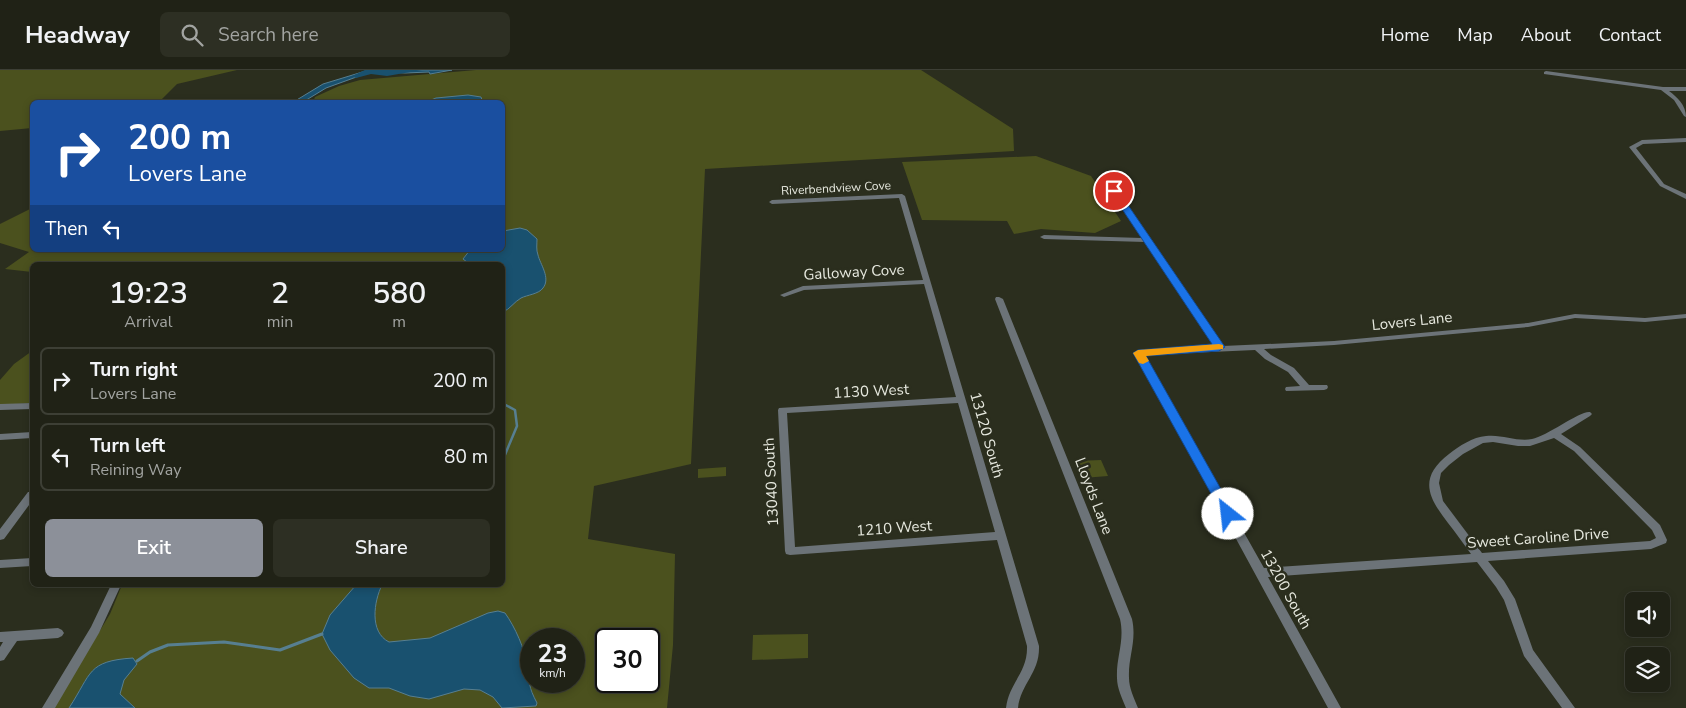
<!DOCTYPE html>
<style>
body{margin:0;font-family:"Nunito Sans",sans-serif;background:#2d2f23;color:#f1f3f6;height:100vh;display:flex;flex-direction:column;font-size:19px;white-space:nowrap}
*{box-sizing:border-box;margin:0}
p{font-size:16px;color:#a2a4a1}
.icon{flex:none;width:28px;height:28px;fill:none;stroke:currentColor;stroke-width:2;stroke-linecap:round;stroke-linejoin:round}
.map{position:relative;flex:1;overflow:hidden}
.details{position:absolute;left:30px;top:192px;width:475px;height:325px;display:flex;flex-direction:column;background:#202216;border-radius:8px;box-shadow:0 2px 8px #0003,0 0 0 1px #3d3f35}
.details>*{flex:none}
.hud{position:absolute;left:30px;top:30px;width:475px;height:152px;border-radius:8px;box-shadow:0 2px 8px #0003,0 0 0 1px #3d3f35;background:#1a4fa0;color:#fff;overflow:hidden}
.fabs{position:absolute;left:1625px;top:522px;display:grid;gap:10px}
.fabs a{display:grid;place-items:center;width:45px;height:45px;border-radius:8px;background:#202216;box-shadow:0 2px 8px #0003,0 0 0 1px #3d3f35;font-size:25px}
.speed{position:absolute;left:520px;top:558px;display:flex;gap:10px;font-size:25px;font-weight:700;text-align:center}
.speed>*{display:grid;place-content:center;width:65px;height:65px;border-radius:50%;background:#202216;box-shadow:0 2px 8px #0003,0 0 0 1px #3d3f35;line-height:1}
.speed small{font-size:12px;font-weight:400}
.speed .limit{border:2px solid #111;border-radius:8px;background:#fff;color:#111}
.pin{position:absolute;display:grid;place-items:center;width:42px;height:42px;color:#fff;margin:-21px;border:2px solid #fff;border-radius:50%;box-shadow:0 1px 5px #0007}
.me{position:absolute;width:55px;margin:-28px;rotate:331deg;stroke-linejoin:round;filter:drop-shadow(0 0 4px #0008)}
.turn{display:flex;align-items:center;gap:18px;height:105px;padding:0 15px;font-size:22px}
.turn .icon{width:65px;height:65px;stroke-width:2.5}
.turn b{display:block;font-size:35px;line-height:42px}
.then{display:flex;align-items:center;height:48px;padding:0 15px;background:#0003;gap:10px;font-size:19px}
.eta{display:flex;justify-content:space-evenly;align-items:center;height:85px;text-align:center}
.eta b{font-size:30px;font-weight:600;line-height:35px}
.cta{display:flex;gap:10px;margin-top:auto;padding:10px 15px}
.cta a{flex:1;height:58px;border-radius:8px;background:#8c9099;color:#fff;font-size:20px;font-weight:600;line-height:58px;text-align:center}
.cta a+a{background:#2d2f23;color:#f1f3f6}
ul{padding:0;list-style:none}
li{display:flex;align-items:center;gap:15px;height:68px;margin:0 10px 8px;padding:0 5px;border:2px solid #3d3f35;border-radius:8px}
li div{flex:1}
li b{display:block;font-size:19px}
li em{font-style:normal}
header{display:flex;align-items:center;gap:30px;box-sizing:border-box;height:70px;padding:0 25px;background:#202216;border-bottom:1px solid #3d3f35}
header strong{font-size:24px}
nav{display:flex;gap:28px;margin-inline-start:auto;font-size:18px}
.search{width:350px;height:45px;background:#2d2f23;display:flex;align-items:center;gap:12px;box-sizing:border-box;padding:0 18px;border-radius:8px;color:#a2a4a1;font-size:19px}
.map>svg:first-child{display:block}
</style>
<header>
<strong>Headway</strong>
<div class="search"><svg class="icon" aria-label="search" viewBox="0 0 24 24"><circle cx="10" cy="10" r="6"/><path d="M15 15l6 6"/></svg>Search here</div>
<nav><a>Home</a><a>Map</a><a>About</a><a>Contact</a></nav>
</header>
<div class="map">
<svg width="1686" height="638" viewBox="0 0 1686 638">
<rect width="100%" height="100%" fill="#2b2e1e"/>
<!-- green -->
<path fill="#4b511e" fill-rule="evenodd" d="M0 0H237L177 14 159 32H32V58L0 61Z
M476 0H921L1013 59 1014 81 705 99 691 394 594 416 588 469 675 484 673 575 667 638H53L110 544 122 515H502V195H32V202L5 199 29 182 0 173V154L32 138V180H502V32H313L315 27 339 16 360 10ZM531 569H574V611H531ZM606 569H649V611H606Z
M1036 86 1091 106 1121 151 1095 163 1041 159 1014 164 1007 151 922 150 902 92Z
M32 281V333L0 335V310L14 294Z
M1101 390 1108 406 1083 408 1076 391Z
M726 397V406L698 408V399Z
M808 564V588L752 590 753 565Z"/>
<!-- water -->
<path fill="#19516f" stroke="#577f91" d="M369 0H452L430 4 429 2 405 3 373 1 326 18 303 32H289L295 31 323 14Z
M468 25 481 27 482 30 477 32H426L436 28Z
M520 158 527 160 537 169C537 174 536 180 538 185 540 194 551 208 543 218 539 224 527 225 521 228 514 232 510 239 503 242L502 195H471L463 189 470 180H502L503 161Z
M356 515H382C374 531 369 562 389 572L430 568 488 543 498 541 505 543C515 557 525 579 527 596 530 614 528 616 537 633L536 636 502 638 493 627 480 620 464 619 429 629 410 626 389 618H369L354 608 330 580 322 564 330 545Z
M133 588 137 594 124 610 120 624 135 638H69C92 603 87 591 133 588Z"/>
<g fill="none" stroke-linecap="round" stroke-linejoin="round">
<!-- stream-far1 -->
<path stroke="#577f91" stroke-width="2.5" d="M502 333 515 340 517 356 502 392"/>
<!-- stream -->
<path stroke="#577f91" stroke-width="3" d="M137 591 150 582 168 575 224 572 280 580 322 564"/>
<!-- river -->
<path fill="#19516f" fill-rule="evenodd" d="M365 0H422L387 6 371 4 356 8 352 6Z"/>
<!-- street -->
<path fill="#6c7378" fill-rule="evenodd" d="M1546 1 1663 17H1686V21H1669C1677 27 1686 35 1686 47L1684 46 1674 30 1661 20 1544 4V2Z
M1686 68V72L1643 74 1636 78 1664 114 1686 124V129L1660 116 1629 77 1642 70Z
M1114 119 1116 120 1223 276 1334 271 1528 253 1575 244 1645 248 1686 244V248L1645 252 1575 248 1528 257 1334 275 1264 279 1271 285 1294 298 1309 315H1327L1328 317 1327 319 1324 320 1286 321 1285 319 1286 317 1300 316 1288 302 1265 289 1255 280 1144 285 1264 498 1471 484C1463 473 1456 463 1448 453 1428 427 1418 408 1449 384 1459 376 1473 367 1486 366 1502 364 1517 372 1532 369 1547 366 1581 340 1590 342L1592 344 1590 346 1561 364 1580 377 1660 455 1667 470 1666 473 1651 479 1488 491 1504 511 1515 529 1533 580 1575 638H1562L1524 586 1504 530 1496 517 1477 492 1268 507 1341 638H1328L1135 283 1139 280 1215 277 1145 172 1044 169 1040 167 1044 165 1142 168 1111 121ZM1554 368 1574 381 1652 460 1656 468 1650 471 1482 483 1443 431 1439 413 1441 403 1449 395 1463 384 1483 373 1493 372 1518 376H1530Z
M902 124 905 126 1039 576C1040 603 1021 613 1018 638H1006C1009 612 1028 603 1027 576L997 470 790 485 786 484 785 481 778 340 779 338 956 327 924 214 804 220 784 227 780 225 803 216 923 210 899 128 772 134 769 132 772 130ZM958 333 995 462 795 477 787 343Z
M996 227H999L1003 229 1132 549C1137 571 1128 587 1129 608 1129 618 1134 628 1138 638H1126C1122 628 1117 618 1117 608 1116 587 1125 571 1120 549L995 229Z
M32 333V339L0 340V334Z
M32 362V368L0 370V364Z
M28 422H32V431L4 469 0 470V459Z
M32 488V496L0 498V490Z
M111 515H121L99 563 55 638H42L91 557Z
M58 558 62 560 64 563 62 566 58 568 17 571 4 590 0 591V577L3 572H0V562Z"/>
</g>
<!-- route -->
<path fill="#1a73e8" stroke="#114b97" d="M1111 119H1117L1225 277 1219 281 1146 286 1235 444 1233 447H1224L1133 283 1138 280 1212 274 1110 121Z"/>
<!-- slow -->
<path fill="#f59e0b" d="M1219 274 1223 275V279L1146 286 1149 291 1143 294 1139 293 1133 283 1138 280Z"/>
<g text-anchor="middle" stroke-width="5" stroke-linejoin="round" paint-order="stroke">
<!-- far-street labels -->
<g font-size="12" fill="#e7e9df" stroke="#2b2e1e">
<text transform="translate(836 118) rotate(-3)" y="4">Riverbendview Cove</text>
</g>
<!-- street labels -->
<g font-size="15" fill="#e7e9df" stroke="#2b2e1e">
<text transform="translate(854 202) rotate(-3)" y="5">Galloway Cove</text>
<text transform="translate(1412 251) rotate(-6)" y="5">Lovers Lane</text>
<text transform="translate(871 321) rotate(-3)" y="5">1130 West</text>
<text transform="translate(987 365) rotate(74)" y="5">13120 South</text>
<text transform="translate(771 412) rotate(-93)" y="5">13040 South</text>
<text transform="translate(1094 426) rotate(69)" y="5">Lloyds Lane</text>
<text transform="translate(894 458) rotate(-4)" y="5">1210 West</text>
<text transform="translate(1538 468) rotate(-4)" y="5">Sweet Caroline Drive</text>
<text transform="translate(1286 519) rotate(61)" y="5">13200 South</text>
</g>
</g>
</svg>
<div class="fabs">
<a><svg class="icon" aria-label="sound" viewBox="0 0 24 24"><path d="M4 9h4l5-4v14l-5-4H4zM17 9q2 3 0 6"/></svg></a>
<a><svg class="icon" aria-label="layers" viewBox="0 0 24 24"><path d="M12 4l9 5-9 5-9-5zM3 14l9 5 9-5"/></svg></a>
</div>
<div class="speed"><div>23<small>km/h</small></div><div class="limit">30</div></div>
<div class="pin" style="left:1114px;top:121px;background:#d93025"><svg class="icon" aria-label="arrive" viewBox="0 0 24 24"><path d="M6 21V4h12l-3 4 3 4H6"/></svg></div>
<svg class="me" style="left:1228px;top:444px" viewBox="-20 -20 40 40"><circle r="19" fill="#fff"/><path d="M0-13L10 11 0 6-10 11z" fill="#1a73e8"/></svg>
<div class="hud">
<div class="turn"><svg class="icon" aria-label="right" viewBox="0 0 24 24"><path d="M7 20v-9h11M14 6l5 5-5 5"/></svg><div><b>200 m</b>Lovers Lane</div></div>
<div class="then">Then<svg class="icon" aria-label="left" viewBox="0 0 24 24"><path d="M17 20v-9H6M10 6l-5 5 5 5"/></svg></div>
</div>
<section class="details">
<div class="eta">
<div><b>19:23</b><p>Arrival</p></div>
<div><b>2</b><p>min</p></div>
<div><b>580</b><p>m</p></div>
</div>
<ul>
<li><svg class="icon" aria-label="right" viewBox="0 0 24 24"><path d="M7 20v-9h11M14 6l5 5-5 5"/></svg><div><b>Turn right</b><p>Lovers Lane</p></div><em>200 m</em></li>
<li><svg class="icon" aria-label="left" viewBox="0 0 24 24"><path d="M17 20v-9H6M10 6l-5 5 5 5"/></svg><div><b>Turn left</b><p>Reining Way</p></div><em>80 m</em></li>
</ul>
<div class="cta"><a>Exit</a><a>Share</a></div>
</section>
</div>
